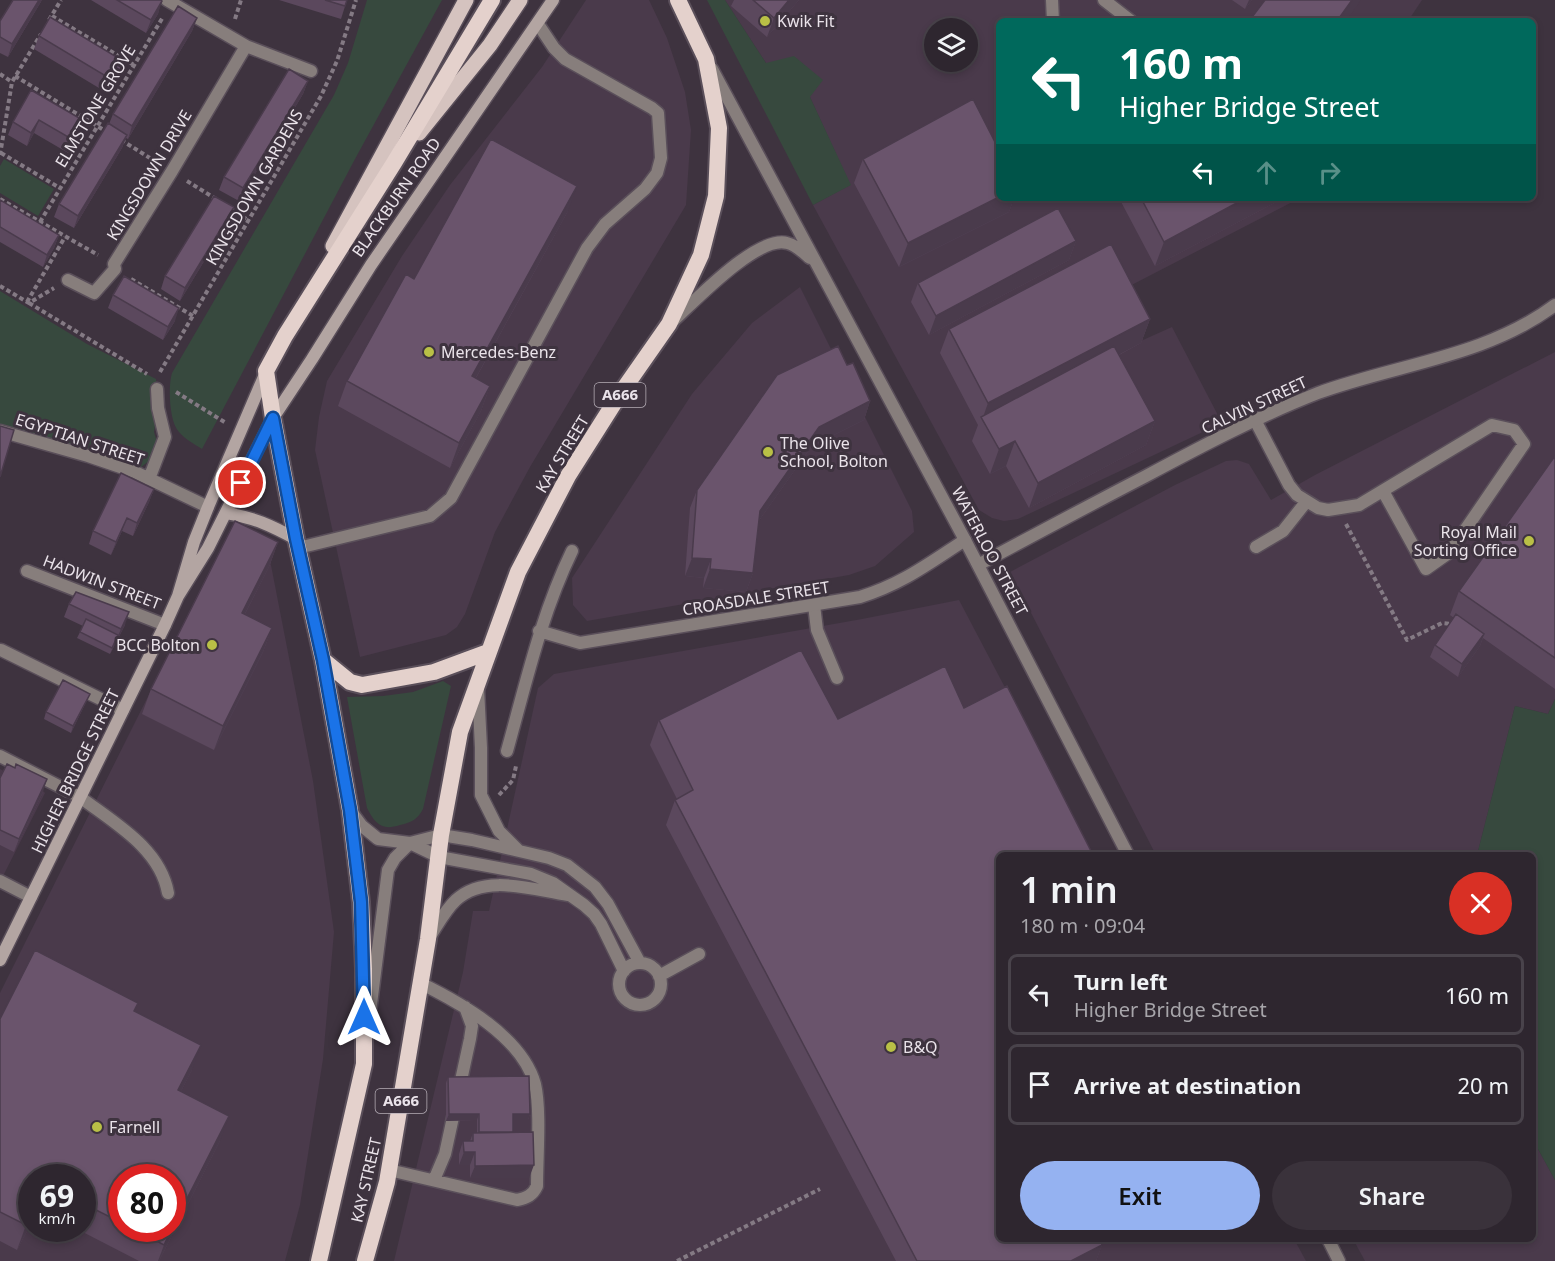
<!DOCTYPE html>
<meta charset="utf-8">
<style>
body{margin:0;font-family:"Noto Sans",sans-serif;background:#3a323b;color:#f1f3f6;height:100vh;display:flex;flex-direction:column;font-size:22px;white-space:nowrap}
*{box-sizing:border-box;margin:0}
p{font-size:20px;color:#a7a5aa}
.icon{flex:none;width:33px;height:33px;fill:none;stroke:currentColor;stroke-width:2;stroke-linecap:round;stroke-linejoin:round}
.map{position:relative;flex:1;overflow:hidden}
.details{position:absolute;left:996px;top:852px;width:540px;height:390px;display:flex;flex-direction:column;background:#2e262f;border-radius:9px;box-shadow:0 3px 9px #0003,0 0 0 2px #49434b}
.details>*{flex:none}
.hud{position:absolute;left:996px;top:18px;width:540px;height:183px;border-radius:9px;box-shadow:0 3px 9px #0003,0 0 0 2px #49434b;background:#00695c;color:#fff;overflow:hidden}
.tools{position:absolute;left:924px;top:18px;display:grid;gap:12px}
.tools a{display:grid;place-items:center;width:54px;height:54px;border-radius:50%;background:#2e262f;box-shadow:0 3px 9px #0003,0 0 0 2px #49434b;font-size:30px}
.speed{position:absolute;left:18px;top:1164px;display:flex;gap:12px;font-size:30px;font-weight:700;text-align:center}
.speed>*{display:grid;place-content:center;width:78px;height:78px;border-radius:50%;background:#2e262f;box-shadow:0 3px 9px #0003,0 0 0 2px #49434b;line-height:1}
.speed small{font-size:15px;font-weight:400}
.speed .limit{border:9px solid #d22;background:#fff;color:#111}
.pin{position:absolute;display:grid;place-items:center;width:51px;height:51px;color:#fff;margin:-26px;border:3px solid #fff;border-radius:50%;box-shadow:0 2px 6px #0007}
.me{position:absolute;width:66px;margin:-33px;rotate:0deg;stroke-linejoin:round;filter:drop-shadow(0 0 4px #0008)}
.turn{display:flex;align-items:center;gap:21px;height:126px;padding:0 24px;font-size:27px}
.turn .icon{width:78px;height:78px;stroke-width:2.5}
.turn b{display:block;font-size:42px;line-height:51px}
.lanes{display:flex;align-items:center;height:57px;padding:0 24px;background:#0003;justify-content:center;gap:30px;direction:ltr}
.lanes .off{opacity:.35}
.round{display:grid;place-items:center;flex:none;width:63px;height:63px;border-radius:32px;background:#3a323b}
.summary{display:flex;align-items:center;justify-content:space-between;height:102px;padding:0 24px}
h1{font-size:36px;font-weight:600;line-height:45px}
.button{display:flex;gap:12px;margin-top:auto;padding:12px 24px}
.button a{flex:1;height:69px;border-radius:36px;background:#95b2f1;color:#111;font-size:24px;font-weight:600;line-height:69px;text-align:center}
.button a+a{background:#3a323b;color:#f1f3f6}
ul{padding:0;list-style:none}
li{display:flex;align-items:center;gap:18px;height:81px;margin:0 12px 9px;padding:0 12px;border:3px solid #49434b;border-radius:9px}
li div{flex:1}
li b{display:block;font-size:22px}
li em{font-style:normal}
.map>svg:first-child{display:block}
</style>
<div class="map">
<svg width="1555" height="1261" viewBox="0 0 1555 1261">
<rect width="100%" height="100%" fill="#3e333f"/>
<!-- built -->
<path fill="#4a3a4b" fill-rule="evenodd" d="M586 0H649L667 38 685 92 691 130 686 205 530 467 495 532 465 614 457 627 446 635 360 657 315 450 319 417 327 381 402 256 450 185 542 67Z
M725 0H1422L1408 21H999V198H1300L1118 292 1143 340 1172 327 1222 423 1018 519 1004 521 992 518 979 510 813 205 850 185 810 97 766 63ZM934 28H968V62H934Z
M800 287 912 511 914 532 875 566 849 575 587 621 573 605 572 578 692 394 752 323Z
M1555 352V699L1548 714 1515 706 1477 855H1156L1010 572 1175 485 1226 461 1237 460 1249 464 1271 500 1315 475Z
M226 540 270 560 313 781 334 932 323 1059 300 1205 285 1261H0V993ZM32 1178H82V1228H32ZM122 1178H172V1228H122Z
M959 600 1093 855H999V1239H1294L1306 1261H394L463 972 473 911H489L538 688 554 674 862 619Z
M0 769 43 791 45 793 0 882Z
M1533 1140 1555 1180V1261H1365L1353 1239H1533Z"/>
<!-- green -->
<path fill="#37493e" d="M367 0H442L355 159 202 449C194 444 185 439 179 432 169 422 168 386 172 373L334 95 348 63Z
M707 0H725L766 63 794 56 823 80 810 97 851 185 813 205Z
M4 159 54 189 38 216 0 193V166Z
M0 291 87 344 156 379 158 408 154 432 160 452 135 472 118 459 0 428Z
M443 681 451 686 423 809C417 820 412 822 400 825 382 831 375 824 367 808L347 697 383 696 413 692Z
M1555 699V1180L1533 1140V855H1477L1515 706 1548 714Z"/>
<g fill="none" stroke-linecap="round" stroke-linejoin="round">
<defs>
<path id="service" d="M1052 0 1053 21
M1104 0 1131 21
M1255 420 1289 485 1297 495 1318 508 1328 510 1359 505 1492 425 1514 430 1524 444 1450 552 1426 569 1383 491
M0 431 88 456 135 472 208 507
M149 479 165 437 158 408 157 389
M1256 547 1283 531 1306 502
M298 548 430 516 451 498 587 248 605 224 645 189 657 173 661 158 658 113 652 108 565 59 554 48 538 24
M27 571 165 625
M814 605 817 630 837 678
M1 650 123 710
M478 688 481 748V795L499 831 518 850
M80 797C114 823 160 848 168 893
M350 810 362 826 378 839 410 843 439 857 531 874 553 883 584 905 594 914 601 924 624 971
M0 881 31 897
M429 938C437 926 445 910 456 900 485 873 533 890 568 895
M619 984a21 21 0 1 1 42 0a21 21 0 1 1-42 0Z
M659 976 699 954
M370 1012 388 870 395 858 410 843 441 835 472 840 549 858 567 865 595 887 608 904 640 963
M389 1170 517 1200C527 1198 533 1195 537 1186 537 1157 541 1110 535 1084 522 1037 461 1003 420 983
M434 1180 445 1154 470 1039 472 1026 465 1007"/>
<path id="minor" d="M167 0 246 46 311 71
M68 280 94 293 115 269 114 264 172 171 246 46
M539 631 580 643 860 597C902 584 928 564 965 540
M507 751C526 683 541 615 572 551
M0 756 80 797"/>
<path id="tertiary" d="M712 69 965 540 1128 855
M672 322C694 302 757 235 787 243 796 245 803 252 810 258
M978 565C1034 535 1090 505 1146 476 1202 446 1259 416 1318 393 1397 364 1486 357 1555 305
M1328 1239 1339 1261"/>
<path id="secondary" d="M226 513C255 518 270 525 296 539
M178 596 208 548 273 418 312 359 371 265 553 0
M0 960 165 625 178 596 194 542 208 507 266 372"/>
<path id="primary" d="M419 133 490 45 520 0
M333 246 466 0"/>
<path id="trunk" d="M323 660 350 682 362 685 434 672 488 652
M319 1261 364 1064V969L361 902 350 810 323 660 296 539 273 418 266 371 285 336 394 163 492 0
M365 1261 387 1182 428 939 441 835 460 732 518 572 568 476 618 397 669 324 701 255 716 196 719 128 706 59 678 0"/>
</defs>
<!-- service casing -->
<use href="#service" stroke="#5a4f5a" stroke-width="15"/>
<!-- minor casing -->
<use href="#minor" stroke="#5a4f5a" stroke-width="15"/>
<!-- tertiary casing -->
<use href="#tertiary" stroke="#5a4f5a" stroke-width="15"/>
<!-- secondary casing -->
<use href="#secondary" stroke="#5a4f5a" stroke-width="15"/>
<!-- primary casing -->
<use href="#primary" stroke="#5a4f5a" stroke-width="18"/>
<!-- trunk casing -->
<use href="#trunk" stroke="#5a4f5a" stroke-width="20"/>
<!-- path -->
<path stroke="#847a84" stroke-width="4" stroke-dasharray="4.5 3" stroke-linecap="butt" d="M52 16 134 65
M235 19 241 0
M49 20 61 0
M0 74 12 82
M15 76 107 132
M121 140 158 163
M1 153 60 188
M0 155 12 82 41 34
M187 181 216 199
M0 199 98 255
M230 208 249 221
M40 222 163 17
M131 279 193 316
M0 286 29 303 54 288
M27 302 65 237
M29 303 147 374
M160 372 321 96 337 61 356 0
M176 392 226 423
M1346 524 1407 640 1442 623 1452 624
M499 795 513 780 516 766
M677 1261 820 1189"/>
<!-- service -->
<use href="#service" stroke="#877e7c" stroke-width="12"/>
<!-- minor -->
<use href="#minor" stroke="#877e7c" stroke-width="12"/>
<!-- tertiary -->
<use href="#tertiary" stroke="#877e7c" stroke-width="12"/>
<!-- secondary -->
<use href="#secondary" stroke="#b3a5a2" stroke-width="12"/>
<!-- primary -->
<use href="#primary" stroke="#d5c3bf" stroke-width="15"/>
<!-- trunk -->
<use href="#trunk" stroke="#e4d1cc" stroke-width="16"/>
</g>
<!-- wall -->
<path fill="#5b485d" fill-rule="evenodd" d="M42 0 8 57 0 53V21Z
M91 0H161L158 14 146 33Z
M279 0H347L341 19Z
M734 0H799L767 37 731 6Z
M1232 0H1252L1245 9Z
M197 18 192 31 128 139 126 138 122 148 74 228 54 217 59 204 109 124 113 114Z
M39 36 125 62 121 75 109 94 34 49Z
M308 81 303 94 239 201 219 190 224 177Z
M31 90 86 122 81 134 70 154 34 133 27 146 8 135 13 122Z
M863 159 999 198H1014L1009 212 899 267 854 183Z
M1119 198H1284L1155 266Z
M0 200 59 235 54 248 43 267 0 242Z
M568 211 476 378 490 386 481 411 450 468 338 406 347 381 414 279Z
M229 220 180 301 161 289 165 276Z
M1076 241 1069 260 929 335 911 302 918 283Z
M113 295 175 321 163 340 108 308Z
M1150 319 1141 343 1119 355 1155 421 1146 445 1029 508 1006 466 990 474 972 441 978 425 940 353 949 329Z
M847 365 870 401 864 420 812 446 758 522 753 573 746 592 703 588 704 578 685 576 690 508 697 490Z
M1555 456V689L1483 638 1480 646 1458 677 1430 657 1435 645 1454 618 1450 615 1459 591Z
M154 489 149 502 133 536 122 531 111 555 89 544 93 531Z
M278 542 269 567 245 614 272 628 263 652 214 750 142 714 151 689Z
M69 604 125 625 110 654 77 638 83 626 64 617Z
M90 694 71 733 44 719 46 712Z
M838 719 999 855V1239L1102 1245 1096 1261H896L666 825 675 800 677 799 650 745 659 720Z
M0 778 43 792 14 852 0 845Z
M135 1012 192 1070 181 1091 220 1141 159 1261H139L75 1228H82V1178H32V1222L17 1250 0 1241V1019ZM122 1178 172 1228H122Z
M448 1077 530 1114 528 1120H513V1132L529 1178H470V1165H459V1154L463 1141H470L473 1133H477V1120L446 1121V1083Z"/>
<!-- shaded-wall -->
<path fill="#4a3b4c" d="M39 0H42L8 57 12 44Z
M789 0H799L767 37 774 18Z
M1249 0H1252L1245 9Z
M1352 0H1361L1346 21H1337Z
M162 1 158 14 146 33 151 20Z
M197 18 192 31 128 139 132 126Z
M125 62 121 75 109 94 114 81Z
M308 81 303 94 239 201 243 188Z
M39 120 34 133 27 146 31 133Z
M86 122 81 134 70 154 75 141Z
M127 135 122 148 74 228 78 216Z
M577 186 568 211 463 401 472 376Z
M999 197V198H1014L1009 212 899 267 908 243Z
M1246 198H1284L1155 266 1164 242Z
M234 207 229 220 180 301 185 288Z
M59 235 54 248 43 267 47 255Z
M1076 241 1069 260 929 335 936 316Z
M179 308 175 321 163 340 168 327Z
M1150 319 1141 343 985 425 982 420 988 403Z
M490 386 481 411 450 468 459 443Z
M870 401 864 420 812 446 753 529 760 511 819 427Z
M1155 421 1146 445 1029 508 1038 483Z
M1015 441 1006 466 990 474 999 449Z
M154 489 149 502 133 536 137 523Z
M127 518 122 531 111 555 116 542Z
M278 542 269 567 233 637 242 613Z
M692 558 711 559 704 578 685 576Z
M710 569 753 573 746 592 703 588Z
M129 612 125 625 110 654 121 629Z
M272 628 263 652 214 750 223 726Z
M1484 634 1480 646 1458 677 1462 664Z
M90 694 87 700 71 733 73 726Z
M47 779 43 792 14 852 19 839Z
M201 1045 192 1070 169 1114 178 1090Z
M449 1114H479L477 1120 446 1121Z
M513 1114H530L528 1120H510Z
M229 1116 220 1141 159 1261H158L164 1245Z
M464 1152H475L470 1165H459Z
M534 1165 529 1178H470L475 1166Z
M32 1215V1222L17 1250 26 1225Z
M1102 1245 1096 1261H1071Z"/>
<!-- building -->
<path fill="#6a546c" stroke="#4a3b4c" stroke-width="1.5" d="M13 0H39L12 44 0 37V21Z
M117 0H161L162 1 151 20Z
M325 0H347L345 6Z
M753 0H789L774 18Z
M1265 0H1352L1337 21H1249Z
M178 6 197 18 132 126 113 114Z
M50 17 125 62 114 81 39 36Z
M289 69 308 81 243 188 224 177Z
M31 90 86 122 75 141 39 120 31 133 13 122Z
M973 99 999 150V197L908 243 863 159Z
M108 123 127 135 78 216 59 204Z
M491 139 577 186 472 376 490 386 459 443 347 381 406 274 414 279Z
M214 196 234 207 185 288 165 276Z
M1141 198H1246L1164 242Z
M0 200 59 235 47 255 0 227Z
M1058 208 1076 241 936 316 918 283Z
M1111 244 1150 319 988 403 949 329Z
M124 276 179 308 168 327 113 295Z
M838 346 847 365 853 363 870 401 819 427 760 511 753 573 710 569 711 559 692 558 697 490 777 375Z
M1114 346 1155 421 1038 483 1015 441 999 449 981 417Z
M0 426 14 430 0 477Z
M1555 456V658L1459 591Z
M121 473 154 489 137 523 127 518 116 542 93 531Z
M235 521 278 542 242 613 272 628 223 726 151 689Z
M76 592 129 612 121 629 69 604Z
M1456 614 1484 634 1462 664 1435 645Z
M86 619 118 635 112 648 80 632Z
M801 650 838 719 945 666 964 708 1007 686 1093 855H999V1239H1099L1102 1245 1071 1261H917L675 800 693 790 659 720Z
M63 680 90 694 73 726 46 712Z
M7 764 15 768 16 764 47 779 19 839 0 830V778Z
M35 950 138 1003 134 1011 201 1045 178 1090 229 1116 172 1228V1178H122V1223L82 1203V1178H32V1215L26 1225 0 1212V1019Z
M529 1076 530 1114H513V1132H479V1114H449L448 1077Z
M533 1132 534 1165 475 1166V1152H464L463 1141H473V1133Z
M132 1228H172L164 1245Z"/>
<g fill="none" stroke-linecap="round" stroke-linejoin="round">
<defs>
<path id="route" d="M241 483 273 418 296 539 323 660 350 810 361 902 364 1017"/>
</defs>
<!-- route casing -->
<use href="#route" stroke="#114b97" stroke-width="15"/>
<!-- route -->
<use href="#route" stroke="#1a73e8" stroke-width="10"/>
</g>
<!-- markers -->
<g fill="#b9c046" stroke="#3e333f" stroke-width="2">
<circle cx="765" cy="21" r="6"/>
<circle cx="429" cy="352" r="6"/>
<circle cx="768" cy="452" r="6"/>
<circle cx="1529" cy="541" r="6"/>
<circle cx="212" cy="645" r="6"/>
<circle cx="891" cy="1047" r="6"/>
<circle cx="97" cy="1127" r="6"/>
</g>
<g text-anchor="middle" stroke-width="6" stroke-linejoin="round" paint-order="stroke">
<!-- shield labels -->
<g fill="#3e333f" stroke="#b6aeb7" stroke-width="1.5">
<rect x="594.5" y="383" width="51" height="24" rx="4.5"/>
<rect x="375.5" y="1089" width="51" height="24" rx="4.5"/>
</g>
<g font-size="15" font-weight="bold" fill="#eae3ea">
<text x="620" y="400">A666</text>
<text x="401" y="1106">A666</text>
</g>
<!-- poi labels -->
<g font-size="16" fill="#eae3ea" stroke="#3e333f" text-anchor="start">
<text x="777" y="27">Kwik Fit</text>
<text x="441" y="358">Mercedes-Benz</text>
<text x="780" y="449">The Olive<tspan x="780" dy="18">School, Bolton</tspan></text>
<text x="1517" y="538" text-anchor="end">Royal Mail<tspan x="1517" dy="18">Sorting Office</tspan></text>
<text x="200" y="651" text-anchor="end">BCC Bolton</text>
<text x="903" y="1053">B&amp;Q</text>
<text x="109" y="1133">Farnell</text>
</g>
<!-- street labels -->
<g font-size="16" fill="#eae3ea" stroke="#3e333f">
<text transform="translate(95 106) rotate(-59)" y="6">ELMSTONE GROVE</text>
<text transform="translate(149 175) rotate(-59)" y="6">KINGSDOWN DRIVE</text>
<text transform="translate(254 187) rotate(-60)" y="6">KINGSDOWN GARDENS</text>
<text transform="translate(396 197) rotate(-55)" y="6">BLACKBURN ROAD</text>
<text transform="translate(1254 405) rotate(-25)" y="6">CALVIN STREET</text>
<text transform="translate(80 439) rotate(18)" y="6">EGYPTIAN STREET</text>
<text transform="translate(562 454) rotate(-59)" y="6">KAY STREET</text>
<text transform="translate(990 551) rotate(62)" y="6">WATERLOO STREET</text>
<text transform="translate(102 582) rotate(21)" y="6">HADWIN STREET</text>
<text transform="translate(756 598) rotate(-9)" y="6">CROASDALE STREET</text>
<text transform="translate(75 771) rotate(-64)" y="6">HIGHER BRIDGE STREET</text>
<text transform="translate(366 1180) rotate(-77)" y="6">KAY STREET</text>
</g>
</g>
</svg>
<div class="tools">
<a><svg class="icon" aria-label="layers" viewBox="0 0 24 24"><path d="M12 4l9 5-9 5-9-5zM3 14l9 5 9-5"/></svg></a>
</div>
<div class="speed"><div>69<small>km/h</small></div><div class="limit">80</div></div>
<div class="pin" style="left:241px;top:483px;background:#d93025"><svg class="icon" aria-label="arrive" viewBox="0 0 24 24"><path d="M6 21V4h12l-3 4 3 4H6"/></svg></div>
<svg class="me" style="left:364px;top:1017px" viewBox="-20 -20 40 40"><path d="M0-17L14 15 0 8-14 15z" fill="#1a73e8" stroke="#fff" stroke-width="4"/></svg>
<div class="hud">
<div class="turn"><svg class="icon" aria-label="left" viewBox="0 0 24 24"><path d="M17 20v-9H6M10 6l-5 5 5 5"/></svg><div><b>160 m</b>Higher Bridge Street</div></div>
<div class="lanes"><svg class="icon" aria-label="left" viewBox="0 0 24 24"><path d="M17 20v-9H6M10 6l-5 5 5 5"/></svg><svg class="icon off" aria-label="ahead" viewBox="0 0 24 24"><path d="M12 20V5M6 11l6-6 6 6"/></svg><svg class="icon off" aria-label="right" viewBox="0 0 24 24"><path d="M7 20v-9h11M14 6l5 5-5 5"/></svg></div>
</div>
<section class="details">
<div class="summary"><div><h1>1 min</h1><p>180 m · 09:04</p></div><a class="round" style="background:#d93025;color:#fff"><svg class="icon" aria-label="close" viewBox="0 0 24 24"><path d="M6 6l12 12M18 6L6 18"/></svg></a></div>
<ul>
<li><svg class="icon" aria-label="left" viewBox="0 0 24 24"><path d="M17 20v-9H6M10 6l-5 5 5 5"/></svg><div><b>Turn left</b><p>Higher Bridge Street</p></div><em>160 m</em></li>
<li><svg class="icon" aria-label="arrive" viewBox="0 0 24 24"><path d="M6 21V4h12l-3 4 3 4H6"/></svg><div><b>Arrive at destination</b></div><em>20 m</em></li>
</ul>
<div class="button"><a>Exit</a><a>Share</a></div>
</section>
</div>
